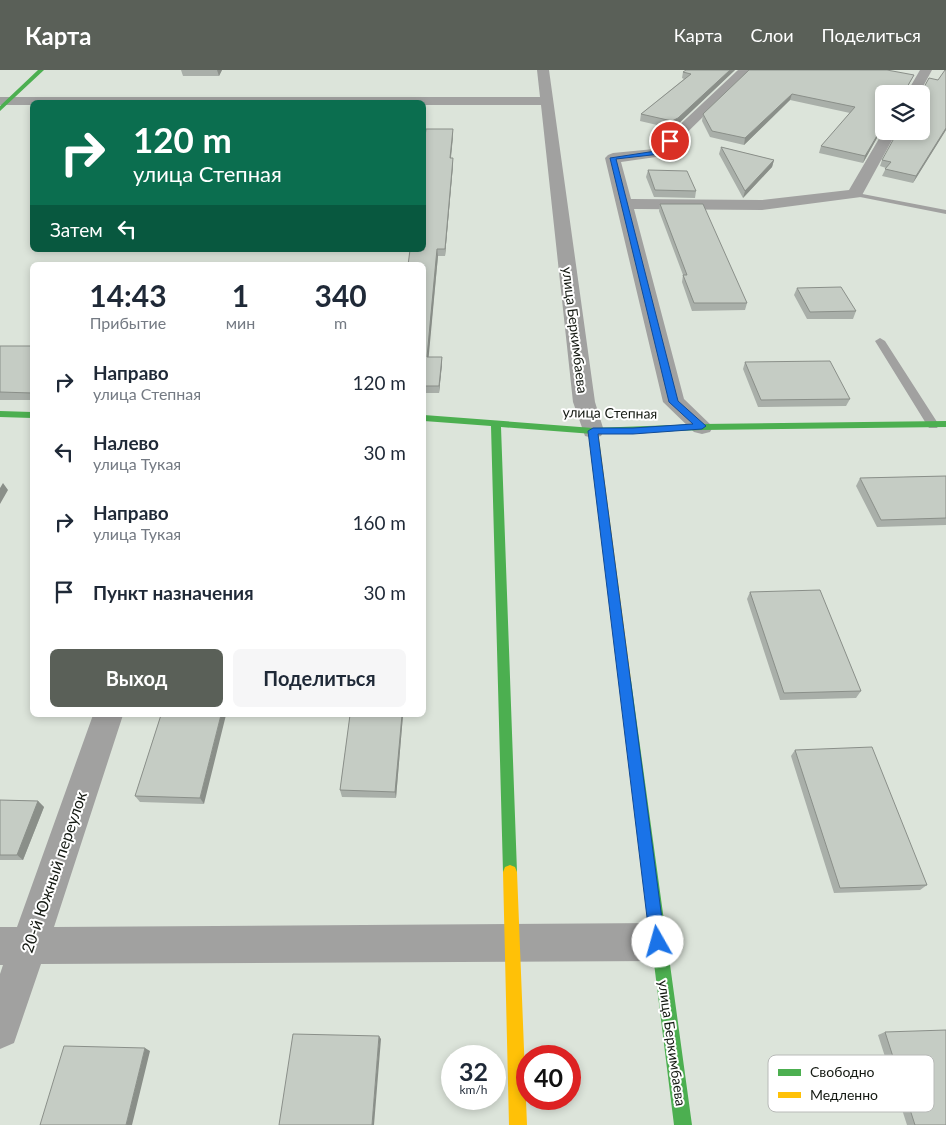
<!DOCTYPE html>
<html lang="ru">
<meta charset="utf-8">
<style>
body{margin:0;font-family:Lato,sans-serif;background:#f6f6f7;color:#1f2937;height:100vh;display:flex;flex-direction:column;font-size:19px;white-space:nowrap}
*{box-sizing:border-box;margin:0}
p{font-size:16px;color:#747a83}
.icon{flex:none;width:28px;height:28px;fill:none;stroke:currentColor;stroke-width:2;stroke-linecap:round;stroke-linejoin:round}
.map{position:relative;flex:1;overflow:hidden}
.details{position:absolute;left:30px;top:192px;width:396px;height:455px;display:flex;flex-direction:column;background:#fff;border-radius:8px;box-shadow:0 2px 8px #0003}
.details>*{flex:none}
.banner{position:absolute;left:30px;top:30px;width:396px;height:152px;border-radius:8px;box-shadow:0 2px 8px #0003;background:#0b6e4f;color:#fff;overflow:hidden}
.buttons{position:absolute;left:875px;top:15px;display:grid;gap:10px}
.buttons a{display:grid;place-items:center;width:55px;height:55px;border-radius:8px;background:#fff;box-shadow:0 2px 8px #0003;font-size:25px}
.speed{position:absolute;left:441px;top:975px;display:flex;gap:10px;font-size:25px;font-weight:700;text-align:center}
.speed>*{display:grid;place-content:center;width:65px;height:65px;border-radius:50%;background:#fff;box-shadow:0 2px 8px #0003;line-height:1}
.speed small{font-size:12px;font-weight:400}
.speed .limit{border:8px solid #d22;background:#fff;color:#111}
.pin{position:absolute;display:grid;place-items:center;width:42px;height:42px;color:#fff;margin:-21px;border:2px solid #fff;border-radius:50%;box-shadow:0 1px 5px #0007}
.me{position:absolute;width:55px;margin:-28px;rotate:353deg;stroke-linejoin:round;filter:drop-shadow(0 0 4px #0008)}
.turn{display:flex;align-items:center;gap:18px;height:105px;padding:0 20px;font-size:22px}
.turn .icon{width:65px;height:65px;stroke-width:2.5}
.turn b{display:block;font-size:35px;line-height:42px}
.then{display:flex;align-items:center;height:48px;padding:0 20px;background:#0003;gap:10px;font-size:19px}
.eta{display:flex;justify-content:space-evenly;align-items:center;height:85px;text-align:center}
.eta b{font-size:30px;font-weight:700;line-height:35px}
.action{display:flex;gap:10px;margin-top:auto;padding:10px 20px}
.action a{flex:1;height:58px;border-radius:8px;background:#5a6058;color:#fff;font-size:20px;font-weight:700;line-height:58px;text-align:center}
.action a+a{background:#f6f6f7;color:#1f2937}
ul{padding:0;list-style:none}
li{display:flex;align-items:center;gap:15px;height:70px;padding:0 20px}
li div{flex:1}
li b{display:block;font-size:19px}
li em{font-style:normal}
header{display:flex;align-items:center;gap:30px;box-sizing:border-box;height:70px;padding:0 25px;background:#5a6058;color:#fff}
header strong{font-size:24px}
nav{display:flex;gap:28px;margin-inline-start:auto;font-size:18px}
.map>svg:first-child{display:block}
</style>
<header>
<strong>Карта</strong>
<nav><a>Карта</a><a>Слои</a><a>Поделиться</a></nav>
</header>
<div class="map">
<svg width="946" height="1055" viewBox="0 0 946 1055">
<rect width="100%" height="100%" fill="#dce4da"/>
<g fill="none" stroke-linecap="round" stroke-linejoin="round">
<!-- lane -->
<path fill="#a1a1a0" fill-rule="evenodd" d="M852 122 946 140V144L855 126H852Z
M880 268 885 271 939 355 937 358H929L927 355 875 271Z"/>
<!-- street -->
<path fill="#a1a1a0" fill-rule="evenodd" d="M537 0H549L595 332 604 361 601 366 593 368 585 366 573 332 541 35H424V32H32V35H0V27H540Z
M738 0H751L663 86 621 92 631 129 762 130 849 120 884 60V61H897L861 127 762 140 634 139 684 329 713 357 710 362 702 364 694 362 663 332 605 88 608 85 613 83 654 79Z
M920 0H932L919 24H906Z
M93 645H123L54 857 658 853 671 859 677 872 671 885 658 891 41 894 14 973 0 979V904L3 895H0V857H17Z"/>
<!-- fast -->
<path fill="#4caf50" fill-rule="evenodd" d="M38 0H44L0 41V36Z
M0 341 32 342V348L0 347Z
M424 345 593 358 702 354 946 351V357L702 360 593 364 501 357 517 802 515 807 510 809 505 807 503 802 491 356 424 351Z
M625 605 629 606 631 610 692 1055H674L619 610 621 606Z"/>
<!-- slow -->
<path fill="#ffc107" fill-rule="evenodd" d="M593 358 598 361 631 610 629 614 625 615 621 614 619 610 588 361Z
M510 795 515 797 517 802 527 1055H509L503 802 505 797Z"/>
</g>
<!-- wall -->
<path fill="#a9afa9" d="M181 0H222L219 6H183Z
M735 0 677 55 670 58 640 51 641 44 684 9 682 8 683 2Z
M749 0 914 5 907 18 908 20 923 19 938 10 946 0V60L913 113 882 106 886 98 880 96 882 90 921 61 884 24V59H882L863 93 819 83 821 76 850 43 790 30 744 75 710 67 702 51 703 44Z
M453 66 451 88 453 95 445 186H438L428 287H442V294L439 323H424V195Z
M721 77 774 90 772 97 743 128 719 84Z
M648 100 696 121 695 128 654 127 646 107Z
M660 134 747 233 745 240 692 241 682 212 683 205 659 141Z
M797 218 856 241 853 249H807L794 225Z
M0 276H32V330H0Z
M745 292 850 329 846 336 758 337 743 299Z
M946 406V455L877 457 856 416 860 408Z
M750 522 861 621 856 628 780 630 747 529Z
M161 645 204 734 140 732 135 726Z
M350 645H403L396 728 342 727 340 720Z
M795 680 927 815 920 820 834 823 791 686Z
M0 730 38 731 44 737 23 790H0Z
M885 962 946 1055H907L878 965Z"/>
<!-- shaded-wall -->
<path fill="#8a8f89" d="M217 0H222L219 6Z
M730 0H735L677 55 670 58 672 51Z
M792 24 790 30 744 75 745 68Z
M884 54 882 59 863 93 865 86Z
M946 58V60L913 113 916 106Z
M453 59V66L450 95V88Z
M453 88V95L445 186V179Z
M774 90 772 97 743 128 745 121Z
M437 179 438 186 428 294 427 287Z
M442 287V294L439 323V316Z
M3 413 8 420 0 434V418Z
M425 420 426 428 424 452V438Z
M221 645H226L204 734 200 728Z
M402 645H403L396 728 395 722Z
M38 731 44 737 23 790 17 785Z
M379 966 381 969 374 1055H372Z
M145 978 150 981 132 1055H126Z"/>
<!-- building -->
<path fill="#c5ccc4" stroke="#8a8f89" d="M686 0H730L678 48 672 51 641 44 691 4 683 2Z
M749 0H887L914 5 907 17 908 20 923 19 929 8 938 10 945 0H946V58L916 106 885 99 891 92 882 90 898 61H921V24H884V54L865 86 821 76 855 37 792 24 745 68 712 61 703 44Z
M426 59H453L450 88H453L445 179H437L427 287H442L439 316H424V195H408L410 180H424V74Z
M721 77 774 90 745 121Z
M648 100 687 101 696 121 655 120Z
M660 134H703L747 233H694L683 205H687Z
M841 217 856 241 810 242 797 218Z
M0 276H32V323L0 322Z
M830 291 850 329 761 330 745 292Z
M946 406V448L881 450 860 408Z
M424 420H425L424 438Z
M820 520 861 621 784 623 750 522Z
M161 645H221L200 728 135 726Z
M350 645H402L395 722 340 720Z
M872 677 927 815 840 818 795 680Z
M0 730 38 731 17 785H0Z
M946 960V1055H915L885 962Z
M293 964 379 966 372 1055H279Z
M64 976 145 978 126 1055H40Z"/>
<!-- route -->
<path fill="#1a73e8" stroke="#114b97" d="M668 70 673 71 660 84 616 89 678 331 706 356 702 359 633 364H598L665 872 663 877 658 880 652 877 650 872 588 361 593 358H633L693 354 669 332 610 88 656 81Z"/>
<g text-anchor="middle" stroke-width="4" stroke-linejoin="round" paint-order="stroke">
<!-- street labels -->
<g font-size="14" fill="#141912" stroke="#fff">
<text transform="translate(575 260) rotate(83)" y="5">улица Беркимбаева</text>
<text transform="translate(610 343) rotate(1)" y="5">улица Степная</text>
<text transform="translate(672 973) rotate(82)" y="5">улица Беркимбаева</text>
</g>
<!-- near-street labels -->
<g font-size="16" fill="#141912" stroke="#fff">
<text transform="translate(54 802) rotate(-71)" y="6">20-й Южный переулок</text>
</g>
</g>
<!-- legend -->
<rect x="768" y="985" width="166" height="57" rx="8" fill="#fff" stroke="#b8bab8" stroke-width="1"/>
<rect x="778" y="999" width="23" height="7" fill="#4caf50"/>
<rect x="778" y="1022" width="23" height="6" fill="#ffc107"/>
<g font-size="14" fill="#141912">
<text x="810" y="1007">Свободно</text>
<text x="810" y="1030">Медленно</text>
</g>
</svg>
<div class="buttons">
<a><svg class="icon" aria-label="layers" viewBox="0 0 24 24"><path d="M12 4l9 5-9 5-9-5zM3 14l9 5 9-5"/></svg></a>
</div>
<div class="speed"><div>32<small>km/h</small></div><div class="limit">40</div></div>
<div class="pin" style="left:670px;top:71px;background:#d93025"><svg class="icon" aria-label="arrive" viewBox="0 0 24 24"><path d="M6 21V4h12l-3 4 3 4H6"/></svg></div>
<svg class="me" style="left:658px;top:872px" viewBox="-20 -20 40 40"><circle r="19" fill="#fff"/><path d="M0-13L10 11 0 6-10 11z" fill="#1a73e8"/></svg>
<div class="banner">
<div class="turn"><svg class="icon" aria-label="right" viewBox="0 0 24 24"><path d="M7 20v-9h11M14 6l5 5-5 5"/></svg><div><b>120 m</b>улица Степная</div></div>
<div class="then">Затем<svg class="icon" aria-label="left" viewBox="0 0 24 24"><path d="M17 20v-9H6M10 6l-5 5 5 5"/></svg></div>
</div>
<section class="details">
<div class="eta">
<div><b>14:43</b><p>Прибытие</p></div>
<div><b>1</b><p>мин</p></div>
<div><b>340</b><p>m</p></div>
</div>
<ul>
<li><svg class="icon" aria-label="right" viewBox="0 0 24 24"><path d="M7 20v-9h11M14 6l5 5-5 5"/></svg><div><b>Направо</b><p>улица Степная</p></div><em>120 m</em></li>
<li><svg class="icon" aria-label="left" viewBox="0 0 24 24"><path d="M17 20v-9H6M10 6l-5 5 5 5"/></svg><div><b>Налево</b><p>улица Тукая</p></div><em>30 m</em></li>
<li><svg class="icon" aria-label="right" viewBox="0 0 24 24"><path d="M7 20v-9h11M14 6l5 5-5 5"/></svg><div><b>Направо</b><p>улица Тукая</p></div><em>160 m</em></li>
<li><svg class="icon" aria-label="arrive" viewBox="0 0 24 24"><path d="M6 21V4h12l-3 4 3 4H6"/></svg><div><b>Пункт назначения</b></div><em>30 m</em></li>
</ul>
<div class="action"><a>Выход</a><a>Поделиться</a></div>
</section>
</div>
